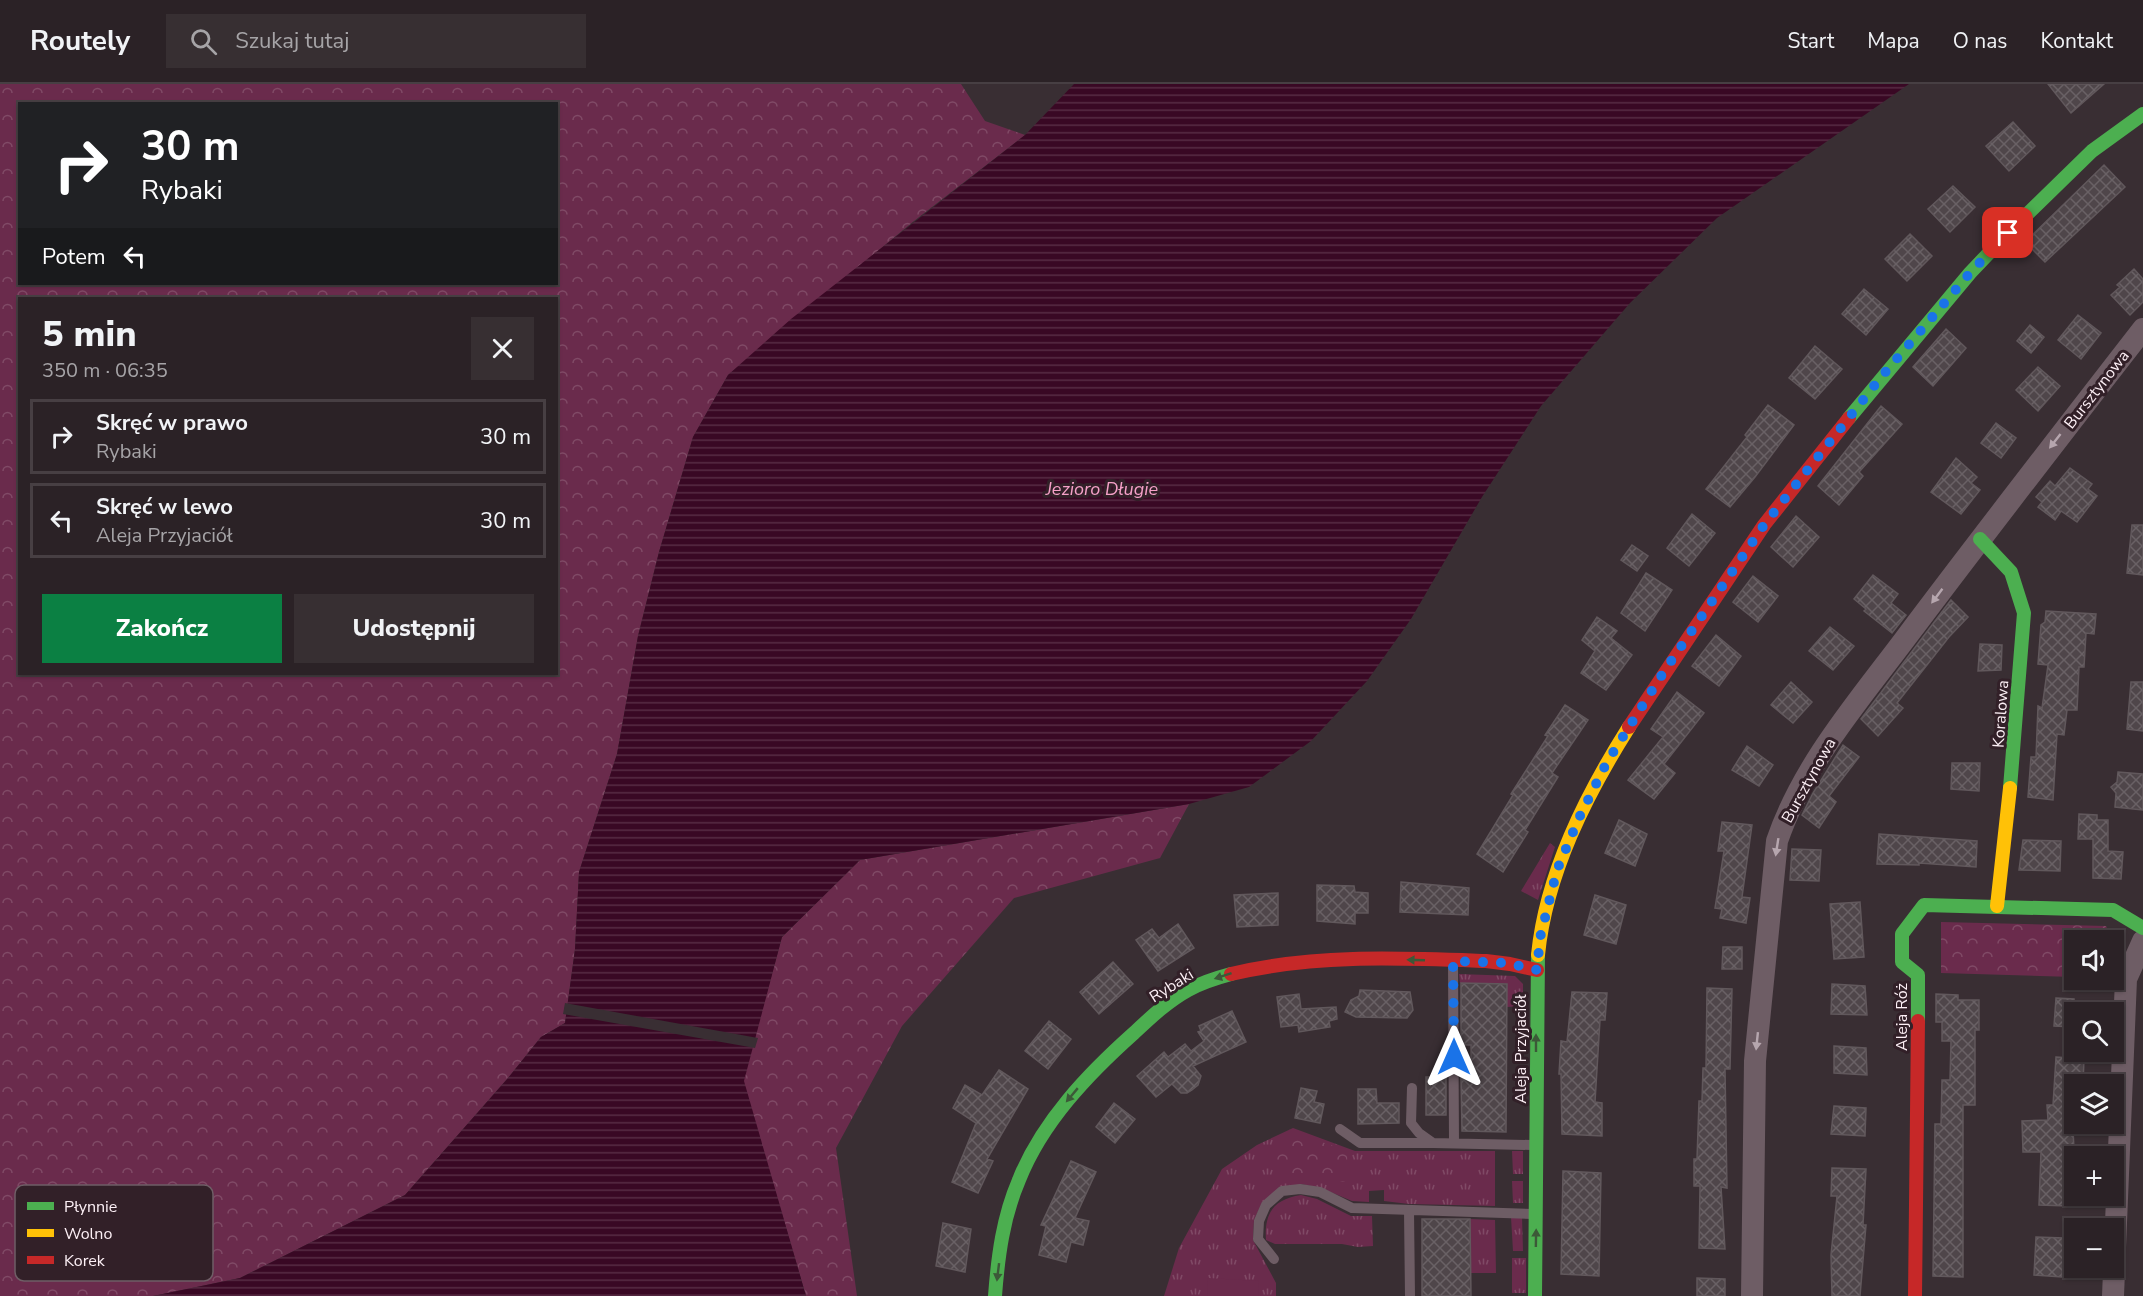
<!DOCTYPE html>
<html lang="pl">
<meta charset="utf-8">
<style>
body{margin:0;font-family:"Nunito Sans",sans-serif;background:#372f32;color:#f1f3f6;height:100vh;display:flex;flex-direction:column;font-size:22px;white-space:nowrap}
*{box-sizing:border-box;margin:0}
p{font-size:20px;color:#a6a4a7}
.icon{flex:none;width:33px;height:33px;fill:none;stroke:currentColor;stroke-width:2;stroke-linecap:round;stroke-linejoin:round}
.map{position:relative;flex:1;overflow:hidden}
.drawer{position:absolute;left:18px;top:213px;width:540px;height:378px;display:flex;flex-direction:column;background:#2b2226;border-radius:0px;box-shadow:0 2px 4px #0004,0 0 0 2px #473f43}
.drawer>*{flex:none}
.top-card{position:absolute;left:18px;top:18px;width:540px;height:183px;border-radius:0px;box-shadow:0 2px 4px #0004,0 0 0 2px #473f43;background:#202124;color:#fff;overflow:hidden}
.tools{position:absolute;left:2064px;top:846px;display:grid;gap:12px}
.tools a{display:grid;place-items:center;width:60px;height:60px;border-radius:0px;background:#2b2226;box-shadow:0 2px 4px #0004,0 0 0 2px #473f43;font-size:30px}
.pin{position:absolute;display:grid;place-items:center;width:51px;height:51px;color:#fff;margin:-26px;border-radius:12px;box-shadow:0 3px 9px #0006}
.me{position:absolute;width:66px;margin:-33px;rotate:0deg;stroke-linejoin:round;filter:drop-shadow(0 0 4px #0008)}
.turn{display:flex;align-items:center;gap:21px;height:126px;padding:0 24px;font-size:27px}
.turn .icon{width:78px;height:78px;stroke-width:2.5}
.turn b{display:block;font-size:42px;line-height:51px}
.then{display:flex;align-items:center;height:57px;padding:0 24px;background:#0003;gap:12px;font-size:22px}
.round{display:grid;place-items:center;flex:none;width:63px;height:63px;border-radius:0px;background:#372f32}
.overview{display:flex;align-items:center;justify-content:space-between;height:102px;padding:0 24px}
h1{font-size:36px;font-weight:800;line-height:45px}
.cta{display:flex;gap:12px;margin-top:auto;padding:12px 24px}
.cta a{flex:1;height:69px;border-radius:0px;background:#0b8043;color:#fff;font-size:24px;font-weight:800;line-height:69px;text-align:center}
.cta a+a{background:#372f32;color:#f1f3f6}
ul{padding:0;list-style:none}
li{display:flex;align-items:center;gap:18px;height:75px;margin:0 12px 9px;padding:0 12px;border:3px solid #473f43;border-radius:0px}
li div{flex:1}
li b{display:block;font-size:22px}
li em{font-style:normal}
header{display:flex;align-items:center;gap:36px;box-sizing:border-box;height:84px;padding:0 30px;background:#2b2226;border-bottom:2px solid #473f43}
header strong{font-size:28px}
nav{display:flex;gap:33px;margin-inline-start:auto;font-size:21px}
.search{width:420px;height:54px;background:#372f32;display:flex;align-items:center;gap:15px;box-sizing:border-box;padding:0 21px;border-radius:0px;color:#a6a4a7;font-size:22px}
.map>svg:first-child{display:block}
</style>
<header>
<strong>Routely</strong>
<div class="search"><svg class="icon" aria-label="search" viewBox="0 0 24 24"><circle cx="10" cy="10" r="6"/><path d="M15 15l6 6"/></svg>Szukaj tutaj</div>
<nav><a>Start</a><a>Mapa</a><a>O nas</a><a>Kontakt</a></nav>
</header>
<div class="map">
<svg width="2143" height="1212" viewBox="0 0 2143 1212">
<defs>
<pattern id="grass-tufts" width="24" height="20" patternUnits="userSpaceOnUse" patternTransform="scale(1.5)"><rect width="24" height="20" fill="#6a2b4c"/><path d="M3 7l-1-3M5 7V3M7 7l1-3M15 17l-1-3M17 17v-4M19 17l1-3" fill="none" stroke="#804a66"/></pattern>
<pattern id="forest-crowns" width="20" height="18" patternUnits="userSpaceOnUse" patternTransform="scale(1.5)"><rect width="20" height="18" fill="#6a2b4c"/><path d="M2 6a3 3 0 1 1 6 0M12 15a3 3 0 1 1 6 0" fill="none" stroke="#804a66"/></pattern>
<pattern id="water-rules" width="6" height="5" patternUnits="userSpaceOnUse" patternTransform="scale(1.5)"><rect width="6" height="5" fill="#390824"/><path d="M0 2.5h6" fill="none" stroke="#572c44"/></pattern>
<pattern id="building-cross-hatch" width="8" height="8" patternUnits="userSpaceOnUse" patternTransform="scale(1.5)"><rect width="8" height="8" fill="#4f464a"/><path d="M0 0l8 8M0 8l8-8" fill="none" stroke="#696165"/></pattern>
</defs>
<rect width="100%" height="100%" fill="#392e33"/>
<!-- grass -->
<path fill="url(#grass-tufts)" d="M1550 759 1555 763 1538 816 1521 807Z
M1459 890 1515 892 1523 900V922L1507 923V900L1460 899Z
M1293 1044 1355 1067H1495V1122L1409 1120 1384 1117V1106L1369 1107V1118L1352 1117 1321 1104 1301 1100 1262 1119 1254 1136 1253 1156 1276 1199V1212H1164L1179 1164 1222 1085 1257 1061Z
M1512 1067H1523V1090H1513Z
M1512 1097H1523V1119H1513Z
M1301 1111 1317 1115 1351 1132H1372L1373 1162 1358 1163 1342 1160H1275L1266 1156C1264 1129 1274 1115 1301 1111Z
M1522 1132 1523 1167H1513L1511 1133Z
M1470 1135 1495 1136 1496 1189H1470Z
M1512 1174H1526V1209H1512Z"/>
<!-- forest -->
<path fill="url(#forest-crowns)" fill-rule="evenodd" d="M0 0H961L985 37 1025 51 914 137 728 291 693 353 659 468 638 552 617 670 579 788 575 865 565 939 541 953 508 994 405 1111 240 1194 153 1212H0ZM20 20H556V200H20ZM20 214H556V590H20Z
M1189 720 1160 774 1014 814 902 942 836 1064 857 1212H806L743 997 782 853 860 776Z
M1941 838 2106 842 2109 849V856H2074V893L1941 889Z
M1294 1048 1347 1067 1348 1098 1277 1093 1273 1058Z"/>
<!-- pitch -->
<path fill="#6a2b4c" d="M1208 1194 1259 1197 1258 1212H1207Z"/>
<!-- water -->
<path fill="url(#water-rules)" d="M1074 0H1909L1717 134 1630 219 1541 322 1482 413 1411 535 1367 597 1311 657 1249 703 1189 720 860 776 782 853 744 997 806 1212H153L240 1194 405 1111 508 994 541 953 565 939 575 865 579 788 617 670 638 552 659 468 693 353 728 291 791 235 1025 51Z"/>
<!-- pier -->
<path fill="#392e33" d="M565 919 758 954 755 964 563 930Z"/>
<!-- building -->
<path fill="url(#building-cross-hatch)" stroke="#61585c" stroke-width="1.5" d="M2048 0H2104L2071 29Z
M2013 38 2035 62 2009 87 1986 62Z
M2104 81 2125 103 2045 178 2025 158Z
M1953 102 1975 123 1950 148 1928 125Z
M1910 150 1932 172 1907 197 1885 175Z
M2134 185 2143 195V218L2130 231 2111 211 2120 203 2117 201Z
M1864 205 1888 225 1866 251 1842 230Z
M2078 231 2101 249 2081 275 2058 256Z
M2030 241 2044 253 2031 269 2017 257Z
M1946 245 1966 264 1933 302 1913 283Z
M1815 262 1842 285 1815 315 1789 294Z
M2038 283 2060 302 2038 327 2016 306Z
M1768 321 1794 341 1755 393 1730 423 1706 405 1747 353 1745 351Z
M1881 322 1902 340 1859 388 1863 392 1839 421 1818 402Z
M1996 339 2016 354 2001 374 1981 359Z
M1956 374 1977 393 1971 399 1980 406 1961 430 1931 408Z
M2070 384 2092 400 2088 405 2097 412 2077 438 2061 427 2055 436 2038 423 2042 418 2036 413 2050 397 2055 402Z
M1692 430 1715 449 1689 482 1667 464Z
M1796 432 1819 453 1793 483 1771 463Z
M2132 441H2143V491L2127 489Z
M1632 461 1648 472 1637 487 1621 476Z
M1646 489 1672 506 1645 547 1621 529Z
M1873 491 1898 510 1891 519 1906 531 1892 549 1864 527 1866 525 1854 515Z
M1753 492 1778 512 1758 538 1733 518Z
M1951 516 1968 533 1949 553 1897 619 1903 624 1878 652 1861 635Z
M2046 527 2096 530 2094 550 2086 549 2084 583H2079L2077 626H2067L2064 651 2057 650 2053 716 2028 713 2031 673H2036L2038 622 2042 624 2048 581 2038 580 2041 541 2045 538Z
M1597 533 1617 547 1611 554 1632 571 1606 606 1581 589 1595 567 1582 556Z
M1830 543 1854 562 1833 586 1809 567Z
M1716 551 1741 572 1719 602 1692 582Z
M1980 560 2002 561 2001 586 1978 587Z
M1791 598 1812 618 1793 639 1771 621Z
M2131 598H2143V647L2127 645Z
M1677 608 1704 629 1664 680 1675 689 1654 715 1628 696 1663 653 1651 645Z
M1565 621 1588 636 1552 689 1558 693 1525 746 1528 748 1503 788 1477 770 1513 711 1511 710 1548 652 1545 651Z
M1843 661 1859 673 1829 712 1836 718 1819 744 1802 731 1813 709Z
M1747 662 1773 681 1759 702 1732 686Z
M1952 679H1980L1979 707 1951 705Z
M2118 688 2143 690V726L2115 723 2116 709 2111 703 2117 698Z
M2079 730 2097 731V736H2108V767L2123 768 2121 795 2093 794V755H2078Z
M1619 736 1647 750 1635 782 1605 769Z
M1722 738 1752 741 1742 813 1750 814 1746 839 1720 834 1722 825 1715 824 1724 767H1718Z
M1879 750 1977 757 1976 783 1919 779V781L1877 780Z
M2023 756 2061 757 2060 787 2019 786Z
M1792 765 1821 766 1819 797 1790 796Z
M1401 798 1469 804 1468 831 1400 828Z
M1317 801 1354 802 1355 808 1368 809V829H1355V840L1317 837Z
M1278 809V841L1237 843 1234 811Z
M1595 811 1626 821 1616 860 1584 851Z
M1860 818 1864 873 1834 875 1830 820Z
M1178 840 1194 864 1158 887 1136 856 1152 845 1159 854Z
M1723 863H1742V885H1722Z
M1113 878 1133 900 1099 930 1080 908Z
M1461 899 1507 900 1506 1048 1462 1047 1461 993 1471 992V961H1461Z
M1832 900 1865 902 1867 931 1831 930Z
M1707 904 1732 905 1730 985H1725L1727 1104 1721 1103 1725 1165 1699 1164 1700 1102H1694V1075H1697L1699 1017H1702L1703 984H1706Z
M1360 906 1410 908 1413 926 1407 934 1356 933 1345 928 1351 916 1359 912Z
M1572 908 1607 909 1605 936H1600L1595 1018 1602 1019V1052L1562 1050 1561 990H1559L1561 957 1567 958Z
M1299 910 1301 925 1336 923 1337 935 1329 937 1330 943 1299 948 1298 941 1281 943 1277 913Z
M1936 910 1958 911V916H1979V946H1975V1021H1963V1193L1933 1192 1935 1040H1941L1942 996H1950L1951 957H1942V938H1936Z
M2056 914 2074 915V943L2054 942Z
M1232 927 1246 958 1193 982 1201 992 1198 1001 1192 1006 1187 1009H1181L1172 1000 1156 1013 1137 992 1164 968 1168 973 1185 960 1191 967 1204 957 1198 948 1201 947 1199 942Z
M1049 937 1071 955 1048 985 1025 967Z
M1834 962 1866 964 1867 991 1834 989Z
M2056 973 2084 975 2083 1000H2074V1004H2071L2074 1066H2070L2068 1122 2039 1121 2041 1068H2023L2022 1037 2048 1036 2047 1021H2053Z
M999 986 1028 1005 987 1075 993 1077 978 1109 952 1098 976 1039 953 1024 965 1001 982 1011Z
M1426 993H1446V1031H1426Z
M1301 1004 1317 1007 1314 1018 1324 1020 1320 1039 1295 1034Z
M1358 1005H1376L1377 1019H1399V1039L1358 1040Z
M1114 1019 1135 1035 1115 1059 1096 1043Z
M1834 1022 1866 1024 1865 1052 1831 1050Z
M1071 1077 1096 1088 1075 1134 1089 1137 1083 1161 1071 1158 1066 1178 1039 1171 1046 1142 1041 1141Z
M1832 1084 1866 1085 1863 1141H1866L1860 1212H1832L1831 1171 1837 1112H1831Z
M1563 1087 1601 1089 1599 1192 1561 1190Z
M1422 1135H1470L1471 1212H1422Z
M943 1139 971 1145 965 1188 936 1182Z
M2036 1153 2064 1154 2062 1193 2034 1191Z
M1697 1194 1725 1195V1212H1697Z"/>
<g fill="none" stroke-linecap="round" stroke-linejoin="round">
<!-- lane -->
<path stroke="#6e5d65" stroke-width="10" d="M1453 878 1454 1058
M1412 1004 1411 1039 1419 1049 1433 1059 1532 1061
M1340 1045 1360 1059H1432
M1409 1127 1410 1212
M1274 1175 1258 1155 1259 1137 1266 1121 1282 1107 1300 1105 1320 1108 1352 1124 1534 1130"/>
<!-- street -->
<path stroke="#6e5d65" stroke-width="22" d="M1752 1212 1755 977 1777 757C1803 681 1857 619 1905 555 1983 451 2063 348 2143 245
M2113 1212 2126 895 2143 857"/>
<!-- fast -->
<path stroke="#4caf50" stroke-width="14" d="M1849 334 1970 189 2008 149 2092 67 2143 30
M1980 455 2011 488 2024 529 2010 704
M1918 937V891L1902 878V850L1924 821 2113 826 2143 844
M995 1212C998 1172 1003 1133 1019 1096 1042 1038 1088 990 1134 949 1151 933 1168 917 1188 906 1201 899 1216 894 1231 890
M1535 1212 1538 871"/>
<!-- slow -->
<path stroke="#ffc107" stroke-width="14" d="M1997 822 2010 704
M1538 871C1546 790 1586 711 1629 643"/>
<!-- jam -->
<path stroke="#c62828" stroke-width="14" d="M1629 643 1764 441 1849 334
M1231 890C1314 870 1401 874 1486 877L1510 880 1537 886
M1915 1212 1918 937"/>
</g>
<!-- one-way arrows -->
<defs><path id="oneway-solid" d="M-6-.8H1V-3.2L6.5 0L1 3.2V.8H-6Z" transform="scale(1.5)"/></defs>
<g fill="#b6a6ae">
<use href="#oneway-solid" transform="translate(2055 357) rotate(128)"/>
<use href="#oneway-solid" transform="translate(1937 512) rotate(127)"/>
<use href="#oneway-solid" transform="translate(1777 763) rotate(99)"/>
<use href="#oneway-solid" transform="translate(1757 957) rotate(96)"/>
</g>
<g fill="#3c5938">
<use href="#oneway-solid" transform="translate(1416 876) rotate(-178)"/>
<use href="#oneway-solid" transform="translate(1223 892) rotate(162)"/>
<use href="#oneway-solid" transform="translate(1536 959) rotate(-90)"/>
<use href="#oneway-solid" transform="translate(1072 1011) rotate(130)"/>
<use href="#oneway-solid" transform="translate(1536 1154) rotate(-89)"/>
<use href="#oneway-solid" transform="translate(998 1188) rotate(97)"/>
</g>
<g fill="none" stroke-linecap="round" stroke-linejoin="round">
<!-- route -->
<path stroke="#1a73e8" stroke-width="10" stroke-dasharray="0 18" d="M1454 973 1453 877 1507 879 1537 886 1540 854 1557 786 1579 734 1607 678 1665 586 1764 441 1882 292 1970 189 2008 149"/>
</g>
<g text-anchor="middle" stroke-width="6" stroke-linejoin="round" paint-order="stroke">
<!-- street labels -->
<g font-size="16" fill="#fdf0f6" stroke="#322028">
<text transform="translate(2096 305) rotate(-52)" y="6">Bursztynowa</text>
<text transform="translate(2000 630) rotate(-86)" y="6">Koralowa</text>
<text transform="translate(1808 696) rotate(-61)" y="6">Bursztynowa</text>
<text transform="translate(1171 901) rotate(-32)" y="6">Rybaki</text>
<text transform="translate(1901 933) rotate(-90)" y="6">Aleja Róż</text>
<text transform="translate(1520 965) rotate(-90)" y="6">Aleja Przyjaciół</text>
</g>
<!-- water labels -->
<g font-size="18" font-style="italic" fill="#f5a0c8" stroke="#322028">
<text x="1102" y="411">Jezioro Długie</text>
</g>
</g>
<!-- legend -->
<rect x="15" y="1101" width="198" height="96" rx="9" fill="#322028" stroke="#6f5e66" stroke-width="1.5"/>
<rect x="27" y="1118" width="27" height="8" fill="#4caf50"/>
<rect x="27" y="1145" width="27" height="8" fill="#ffc107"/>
<rect x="27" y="1172" width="27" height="8" fill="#c62828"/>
<g font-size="16" fill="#fdf0f6">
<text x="64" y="1128">Płynnie</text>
<text x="64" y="1155">Wolno</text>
<text x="64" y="1182">Korek</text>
</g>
</svg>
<div class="tools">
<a><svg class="icon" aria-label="sound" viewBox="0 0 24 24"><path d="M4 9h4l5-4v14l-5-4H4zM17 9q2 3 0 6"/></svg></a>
<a><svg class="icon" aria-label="search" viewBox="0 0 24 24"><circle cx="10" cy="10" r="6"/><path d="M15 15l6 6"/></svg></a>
<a><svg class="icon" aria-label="layers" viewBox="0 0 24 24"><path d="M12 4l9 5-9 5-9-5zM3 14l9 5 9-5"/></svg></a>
<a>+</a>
<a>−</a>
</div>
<div class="pin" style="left:2008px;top:149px;background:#d93025"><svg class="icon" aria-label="arrive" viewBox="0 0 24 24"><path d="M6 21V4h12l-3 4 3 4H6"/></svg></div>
<svg class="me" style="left:1454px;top:973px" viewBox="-20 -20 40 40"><path d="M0-17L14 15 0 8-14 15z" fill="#1a73e8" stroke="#fff" stroke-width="4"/></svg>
<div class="top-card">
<div class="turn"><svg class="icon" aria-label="right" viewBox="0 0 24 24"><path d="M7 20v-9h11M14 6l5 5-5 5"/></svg><div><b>30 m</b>Rybaki</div></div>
<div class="then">Potem<svg class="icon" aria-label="left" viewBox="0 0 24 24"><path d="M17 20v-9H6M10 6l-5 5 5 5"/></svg></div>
</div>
<section class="drawer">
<div class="overview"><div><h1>5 min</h1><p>350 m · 06:35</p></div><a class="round"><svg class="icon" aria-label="close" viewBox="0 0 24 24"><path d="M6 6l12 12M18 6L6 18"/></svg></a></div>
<ul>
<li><svg class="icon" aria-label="right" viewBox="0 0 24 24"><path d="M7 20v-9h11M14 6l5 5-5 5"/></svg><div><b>Skręć w prawo</b><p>Rybaki</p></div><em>30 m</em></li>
<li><svg class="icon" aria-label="left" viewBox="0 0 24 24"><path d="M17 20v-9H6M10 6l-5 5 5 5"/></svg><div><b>Skręć w lewo</b><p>Aleja Przyjaciół</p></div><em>30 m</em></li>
</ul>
<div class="cta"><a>Zakończ</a><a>Udostępnij</a></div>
</section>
</div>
